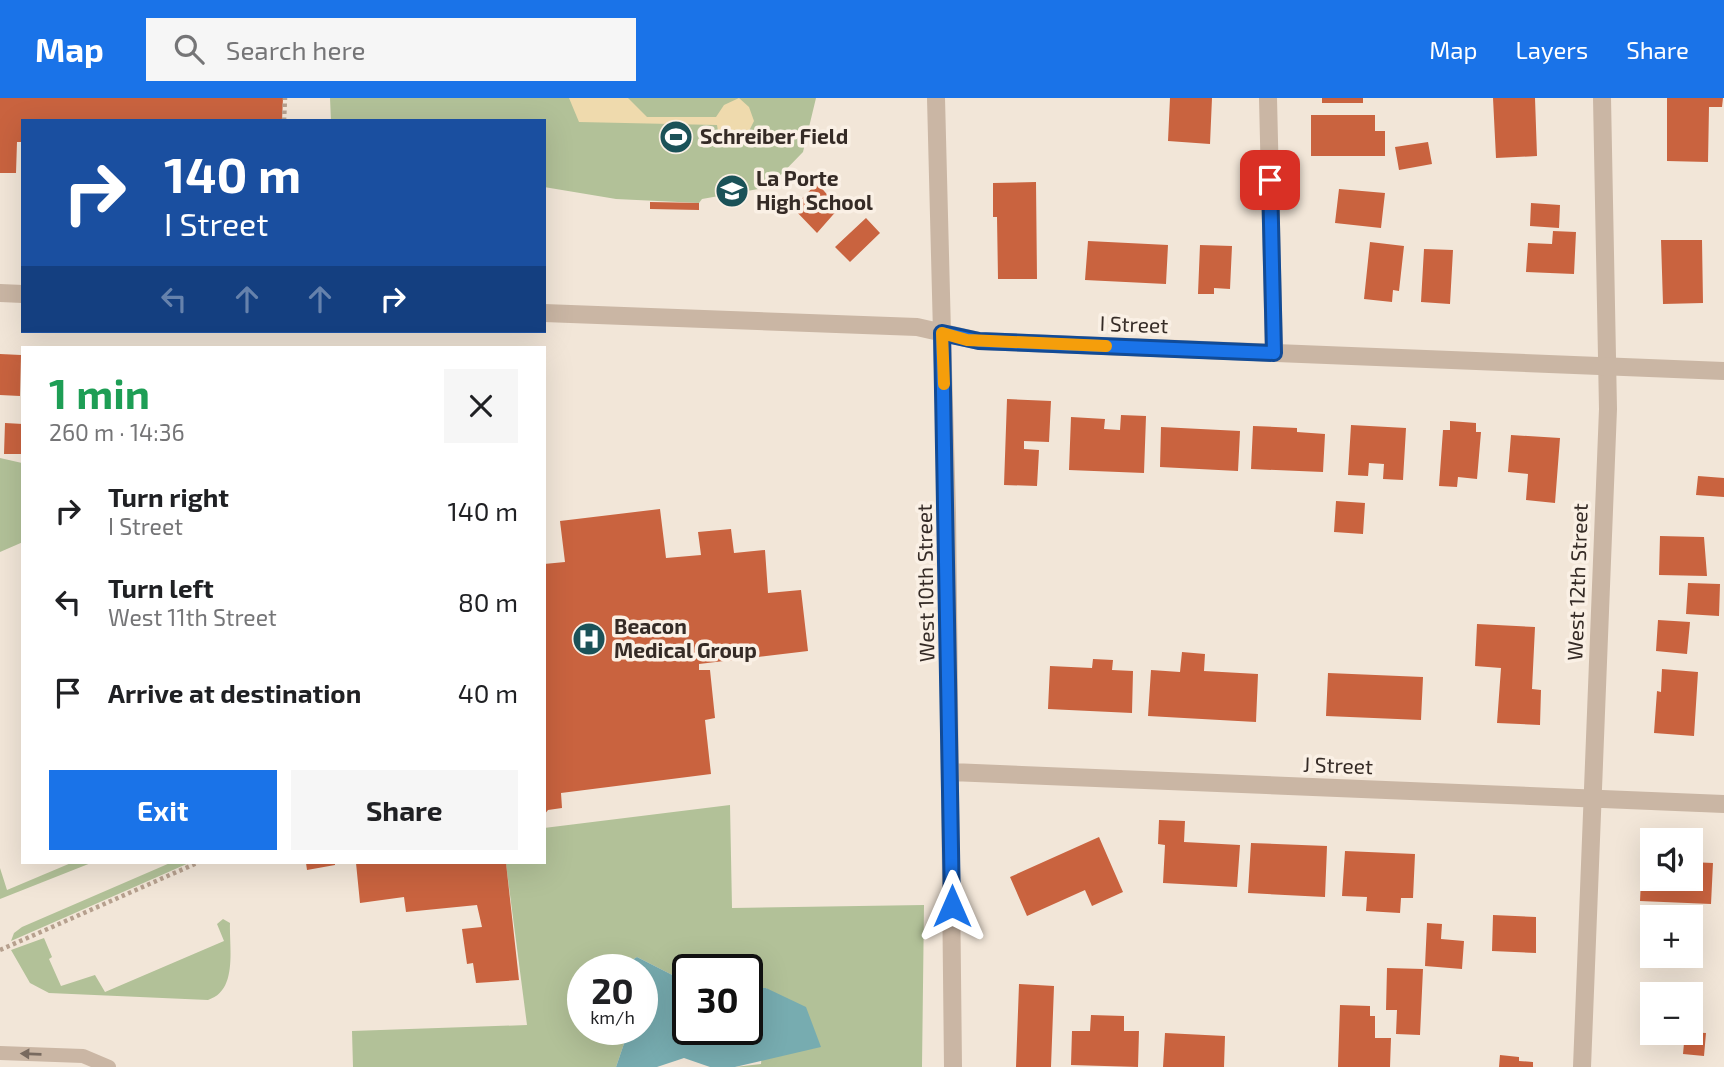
<!DOCTYPE html>
<meta charset="utf-8">
<style>
body{margin:0;font-family:"Exo 2",sans-serif;background:#f6f6f6;color:#202124;height:100vh;display:flex;flex-direction:column;font-size:26px;white-space:nowrap}
*{box-sizing:border-box;margin:0}
p{font-size:23px;color:#757577}
.icon{flex:none;width:38px;height:38px;fill:none;stroke:currentColor;stroke-width:2;stroke-linecap:round;stroke-linejoin:round}
.map{position:relative;flex:1;overflow:hidden}
.panel{position:absolute;left:21px;top:248px;width:525px;height:518px;display:flex;flex-direction:column;background:#fff;border-radius:0px;box-shadow:0 7px 28px #0002}
.panel>*{flex:none}
.guide{position:absolute;left:21px;top:21px;width:525px;height:214px;border-radius:0px;box-shadow:0 7px 28px #0002;background:#1a4fa0;color:#fff;overflow:hidden}
.fabs{position:absolute;left:1640px;top:730px;display:grid;gap:14px}
.fabs a{display:grid;place-items:center;width:63px;height:63px;border-radius:0px;background:#fff;box-shadow:0 7px 28px #0002;font-size:35px}
.speed{position:absolute;left:567px;top:856px;display:flex;gap:14px;font-size:35px;font-weight:700;text-align:center}
.speed>*{display:grid;place-content:center;width:91px;height:91px;border-radius:50%;background:#fff;box-shadow:0 7px 28px #0002;line-height:1}
.speed small{font-size:18px;font-weight:400}
.speed .limit{border:4px solid #111;border-radius:10px;background:#fff;color:#111}
.pin{position:absolute;display:grid;place-items:center;width:60px;height:60px;color:#fff;margin:-30px;border-radius:14px;box-shadow:0 4px 10px #0006}
.me{position:absolute;width:77px;margin:-38px;rotate:0deg;stroke-linejoin:round;filter:drop-shadow(0 0 5px #0008)}
.turn{display:flex;align-items:center;gap:24px;height:147px;padding:0 28px;font-size:32px}
.turn .icon{width:91px;height:91px;stroke-width:2.5}
.turn b{display:block;font-size:49px;line-height:60px}
.lanes{display:flex;align-items:center;height:66px;padding:0 28px;background:#0003;justify-content:center;gap:35px;direction:ltr}
.lanes .off{opacity:.35}
.round{display:grid;place-items:center;flex:none;width:74px;height:74px;border-radius:0px;background:#f6f6f6}
.head{display:flex;align-items:center;justify-content:space-between;height:119px;padding:0 28px}
h1{font-size:42px;font-weight:700;line-height:52px;color:#1e9e55}
.action{display:flex;gap:14px;margin-top:auto;padding:14px 28px}
.action a{flex:1;height:80px;border-radius:0px;background:#1a73e8;color:#fff;font-size:28px;font-weight:700;line-height:80px;text-align:center}
.action a+a{background:#f6f6f6;color:#202124}
ul{padding:0;list-style:none}
li{display:flex;align-items:center;gap:21px;height:91px;padding:0 28px}
li div{flex:1}
li b{display:block;font-size:26px}
li em{font-style:normal}
header{display:flex;align-items:center;gap:42px;box-sizing:border-box;height:98px;padding:0 35px;background:#1a73e8;color:#fff}
header strong{font-size:33px}
nav{display:flex;gap:38px;margin-inline-start:auto;font-size:24px}
.search{width:490px;height:63px;background:#f6f6f6;display:flex;align-items:center;gap:18px;box-sizing:border-box;padding:0 24px;border-radius:0px;color:#757577;font-size:26px}
.map>svg:first-child{display:block}
</style>
<header>
<strong>Map</strong>
<div class="search"><svg class="icon" aria-label="search" viewBox="0 0 24 24"><circle cx="10" cy="10" r="6"/><path d="M15 15l6 6"/></svg>Search here</div>
<nav><a>Map</a><a>Layers</a><a>Share</a></nav>
</header>
<div class="map">
<svg width="1724" height="969" viewBox="0 0 1724 969">
<rect width="100%" height="100%" fill="#f2e6d8"/>
<!-- green -->
<path fill="#b2c198" d="M330 0H816L803 54 769 89 702 101 699 105 616 101 544 89V23H331Z
M0 360 22 365 23 368V444L0 454Z
M730 707 732 810 924 807 922 969H735L761 966 767 890H747V872H688V885L637 859 617 871 583 872V931H629L616 969H353L352 933 527 927 506 766 544 765V730Z
M71 765H91L0 801V770L7 792Z
M170 765H189L11 843 14 835 22 829Z
M223 821 230 825C229 850 238 893 208 902L49 895 30 885 11 852 44 840 52 859 49 861 61 888 95 877 105 894 224 843 217 826Z"/>
<!-- sand -->
<path fill="#efdaad" d="M569 0H628L647 19H716L724 7 739 0 749 9 754 23 747 37 731 41 718 33 717 27 579 24Z"/>
<!-- water -->
<path fill="#77acb0" d="M637 859 688 885V931H747V890H766L806 909 821 949 735 969H710L684 960 657 969H616L629 931H642V872L617 871Z"/>
<!-- building -->
<path fill="#c9633f" d="M0 0H283L282 23H23V44H17L16 75H0Z
M1170 0H1212L1210 46 1168 43Z
M1322 0H1363V5H1322Z
M1493 0H1535L1537 58 1496 60Z
M1667 0H1723L1722 9H1709L1708 64 1667 63Z
M1311 17H1375V33H1385V58H1311Z
M1428 44 1432 66 1399 72 1395 49Z
M1036 84 1037 181H998L997 119H993V85Z
M817 85 839 110 817 135 793 110Z
M1339 91 1385 95 1381 130 1335 125Z
M650 104 699 105V112L650 111Z
M1531 105 1560 107 1559 130 1530 128Z
M866 120 880 135 850 164 835 149Z
M1553 133 1576 134 1574 176 1526 174 1528 145 1552 146Z
M1661 142H1702L1703 205 1663 206Z
M1088 143 1168 147 1166 186 1085 182Z
M1370 144 1404 148 1399 193 1393 192 1392 204 1364 201Z
M1200 147 1232 148 1230 191 1214 190V196H1198Z
M1424 151 1453 152 1450 206 1421 204Z
M0 256 21 257 20 298 0 297Z
M1007 301 1051 303 1049 344 1024 343V351L1039 352 1037 388 1004 387Z
M1121 317 1146 318 1144 375 1069 372 1071 319 1105 321 1104 331 1120 332Z
M1450 323 1476 325V334H1481L1477 381 1458 379 1457 389 1439 388 1443 332H1450Z
M5 325 23 326V356H4Z
M1351 327 1406 330 1403 382 1383 381 1384 366 1369 365 1368 378 1348 377Z
M1253 328 1297 330V334L1325 336 1323 374 1251 371Z
M1161 329 1240 333 1238 373 1160 369Z
M1511 337 1560 340 1555 405 1526 402 1528 376 1508 374Z
M1698 378 1724 380V399L1696 397Z
M1336 403 1365 405 1363 436 1334 434Z
M660 411 666 460 701 457 698 434 731 431 734 455 765 452 768 495 801 492 808 553 699 566V572H710L715 620 705 622 711 676 561 695 562 710 548 712 544 717V466L565 464 560 423Z
M1660 438 1704 439 1707 478 1659 477Z
M1688 485 1720 486 1719 518 1686 516Z
M1658 522 1690 524 1687 556 1656 553Z
M1477 526 1535 529 1532 591 1541 592 1540 627 1497 625 1501 570 1475 568Z
M1182 554 1205 556 1204 573 1258 576 1256 624 1148 618 1151 572 1180 574Z
M1093 561 1113 562 1112 572 1133 573 1132 615 1048 611 1050 568 1092 570Z
M1662 571 1698 574 1694 638 1654 635 1657 593 1661 594Z
M1328 575 1423 579 1421 622 1326 618Z
M1159 722 1185 723 1184 744 1240 747 1237 789 1163 785 1165 747 1158 746Z
M1099 739 1123 794 1092 808 1085 792 1027 818 1010 779Z
M1251 745 1327 748 1325 799 1248 795Z
M1345 753 1415 756 1413 800H1401L1400 815 1366 813 1367 799 1342 798Z
M1642 762 1652 763V780H1690V764L1713 765 1711 806 1640 803Z
M306 765H335V767L307 772Z
M356 765H506L519 882 476 885 473 865 467 866 462 831 482 829 477 807 406 814 404 799 360 805Z
M1493 817 1536 819V855L1492 853Z
M1427 825 1442 826 1441 841 1464 843 1462 871 1425 868Z
M1387 870 1423 871 1420 937 1396 936 1397 912H1386Z
M1019 886 1054 888 1051 969H1016Z
M1340 907 1370 908V918H1375V940H1391L1390 969H1338Z
M1091 917 1124 918V933H1139L1138 969 1071 967 1072 933H1090Z
M1685 934 1706 935 1704 958 1683 956Z
M1165 935 1225 938 1224 969H1163Z
M1500 957 1519 959V963L1533 964V969H1499Z"/>
<g fill="none" stroke-linecap="round" stroke-linejoin="round">
<!-- path -->
<path stroke="#b6a08e" stroke-width="4.5" stroke-dasharray="3.5 3.5" stroke-linecap="butt" d="M284 23 285 0
M0 852 197 765"/>
<!-- service -->
<path stroke="#cab6a4" stroke-width="14" d="M0 955 83 958 109 969"/>
<!-- minor -->
<path stroke="#cab6a4" stroke-width="18" d="M1268 0 1274 255
M942 235 947 415 953 969
M951 674 1724 706
M1582 969 1608 311 1602 0"/>
<!-- tertiary -->
<path stroke="#cab6a4" stroke-width="18" d="M936 0 942 235
M0 195 23 196
M544 215 917 229 979 243 1724 273"/>
</g>
<!-- one-way arrows -->
<defs><path id="oneway-solid" d="M-6-.8H1V-3.2L6.5 0L1 3.2V.8H-6Z" transform="scale(1.75)"/></defs>
<use fill="#786a5f" href="#oneway-solid" transform="translate(31 956) rotate(-178)"/>
<g fill="none" stroke-linecap="round" stroke-linejoin="round">
<defs>
<path id="route" d="M952 808 942 235 979 243 1274 255 1270 82"/>
</defs>
<!-- route casing -->
<use href="#route" stroke="#114b97" stroke-width="18"/>
<!-- route -->
<use href="#route" stroke="#1a73e8" stroke-width="12"/>
<!-- slow -->
<path stroke="#f59e0b" stroke-width="12" d="M944 286 942 235 967 242 1106 248"/>
</g>
<!-- icons -->
<defs>
<symbol id="stadium-disc" viewBox="-11 -11 22 22"><circle r="9.5" fill="#1b5258" stroke="#faf0e5"/><path d="M0-5a6.5 5 0 1 0 0 10a6.5 5 0 1 0 0-10ZM-3.5-1.8h7v3.6h-7Z" fill="#fff"/></symbol>
<symbol id="school-disc" viewBox="-11 -11 22 22"><circle r="9.5" fill="#1b5258" stroke="#faf0e5"/><path d="M0-5L7-2L0 1L-7-2ZM-4 1L0 2.5L4 1V4Q0 6-4 4Z" fill="#fff"/></symbol>
<symbol id="hospital-disc" viewBox="-11 -11 22 22"><circle r="9.5" fill="#1b5258" stroke="#faf0e5"/><path d="M-5-5h3v3.5h4V-5h3V5h-3V1.5h-4V5h-3Z" fill="#fff"/></symbol>
</defs>
<g fill-rule="evenodd">
<use href="#stadium-disc" x="657" y="20" width="38" height="38"/>
<use href="#school-disc" x="713" y="74" width="38" height="38"/>
<use href="#hospital-disc" x="570" y="522" width="38" height="38"/>
</g>
<g text-anchor="middle" stroke-width="7" stroke-linejoin="round" paint-order="stroke">
<!-- poi labels -->
<g font-size="21" font-weight="bold" fill="#352b26" stroke="#faf0e5" text-anchor="start">
<text x="700" y="46">Schreiber Field</text>
<text x="756" y="88">La Porte<tspan x="756" dy="24">High School</tspan></text>
<text x="614" y="536">Beacon<tspan x="614" dy="24">Medical Group</tspan></text>
</g>
<!-- street labels -->
<g font-size="21" fill="#352b26" stroke="#faf0e5">
<text transform="translate(1134 227) rotate(2)" y="7">I Street</text>
<text transform="translate(1578 484) rotate(-88)" y="7">West 12th Street</text>
<text transform="translate(926 485) rotate(-91)" y="7">West 10th Street</text>
<text transform="translate(1338 668) rotate(2)" y="7">J Street</text>
</g>
</g>
</svg>
<div class="fabs">
<a><svg class="icon" aria-label="sound" viewBox="0 0 24 24"><path d="M4 9h4l5-4v14l-5-4H4zM17 9q2 3 0 6"/></svg></a>
<a>+</a>
<a>−</a>
</div>
<div class="speed"><div>20<small>km/h</small></div><div class="limit">30</div></div>
<div class="pin" style="left:1270px;top:82px;background:#d93025"><svg class="icon" aria-label="arrive" viewBox="0 0 24 24"><path d="M6 21V4h12l-3 4 3 4H6"/></svg></div>
<svg class="me" style="left:952px;top:808px" viewBox="-20 -20 40 40"><path d="M0-17L14 15 0 8-14 15z" fill="#1a73e8" stroke="#fff" stroke-width="4"/></svg>
<div class="guide">
<div class="turn"><svg class="icon" aria-label="right" viewBox="0 0 24 24"><path d="M7 20v-9h11M14 6l5 5-5 5"/></svg><div><b>140 m</b>I Street</div></div>
<div class="lanes"><svg class="icon off" aria-label="left" viewBox="0 0 24 24"><path d="M17 20v-9H6M10 6l-5 5 5 5"/></svg><svg class="icon off" aria-label="ahead" viewBox="0 0 24 24"><path d="M12 20V5M6 11l6-6 6 6"/></svg><svg class="icon off" aria-label="ahead" viewBox="0 0 24 24"><path d="M12 20V5M6 11l6-6 6 6"/></svg><svg class="icon" aria-label="right" viewBox="0 0 24 24"><path d="M7 20v-9h11M14 6l5 5-5 5"/></svg></div>
</div>
<section class="panel">
<div class="head"><div><h1>1 min</h1><p>260 m · 14:36</p></div><a class="round"><svg class="icon" aria-label="close" viewBox="0 0 24 24"><path d="M6 6l12 12M18 6L6 18"/></svg></a></div>
<ul>
<li><svg class="icon" aria-label="right" viewBox="0 0 24 24"><path d="M7 20v-9h11M14 6l5 5-5 5"/></svg><div><b>Turn right</b><p>I Street</p></div><em>140 m</em></li>
<li><svg class="icon" aria-label="left" viewBox="0 0 24 24"><path d="M17 20v-9H6M10 6l-5 5 5 5"/></svg><div><b>Turn left</b><p>West 11th Street</p></div><em>80 m</em></li>
<li><svg class="icon" aria-label="arrive" viewBox="0 0 24 24"><path d="M6 21V4h12l-3 4 3 4H6"/></svg><div><b>Arrive at destination</b></div><em>40 m</em></li>
</ul>
<div class="action"><a>Exit</a><a>Share</a></div>
</section>
</div>
